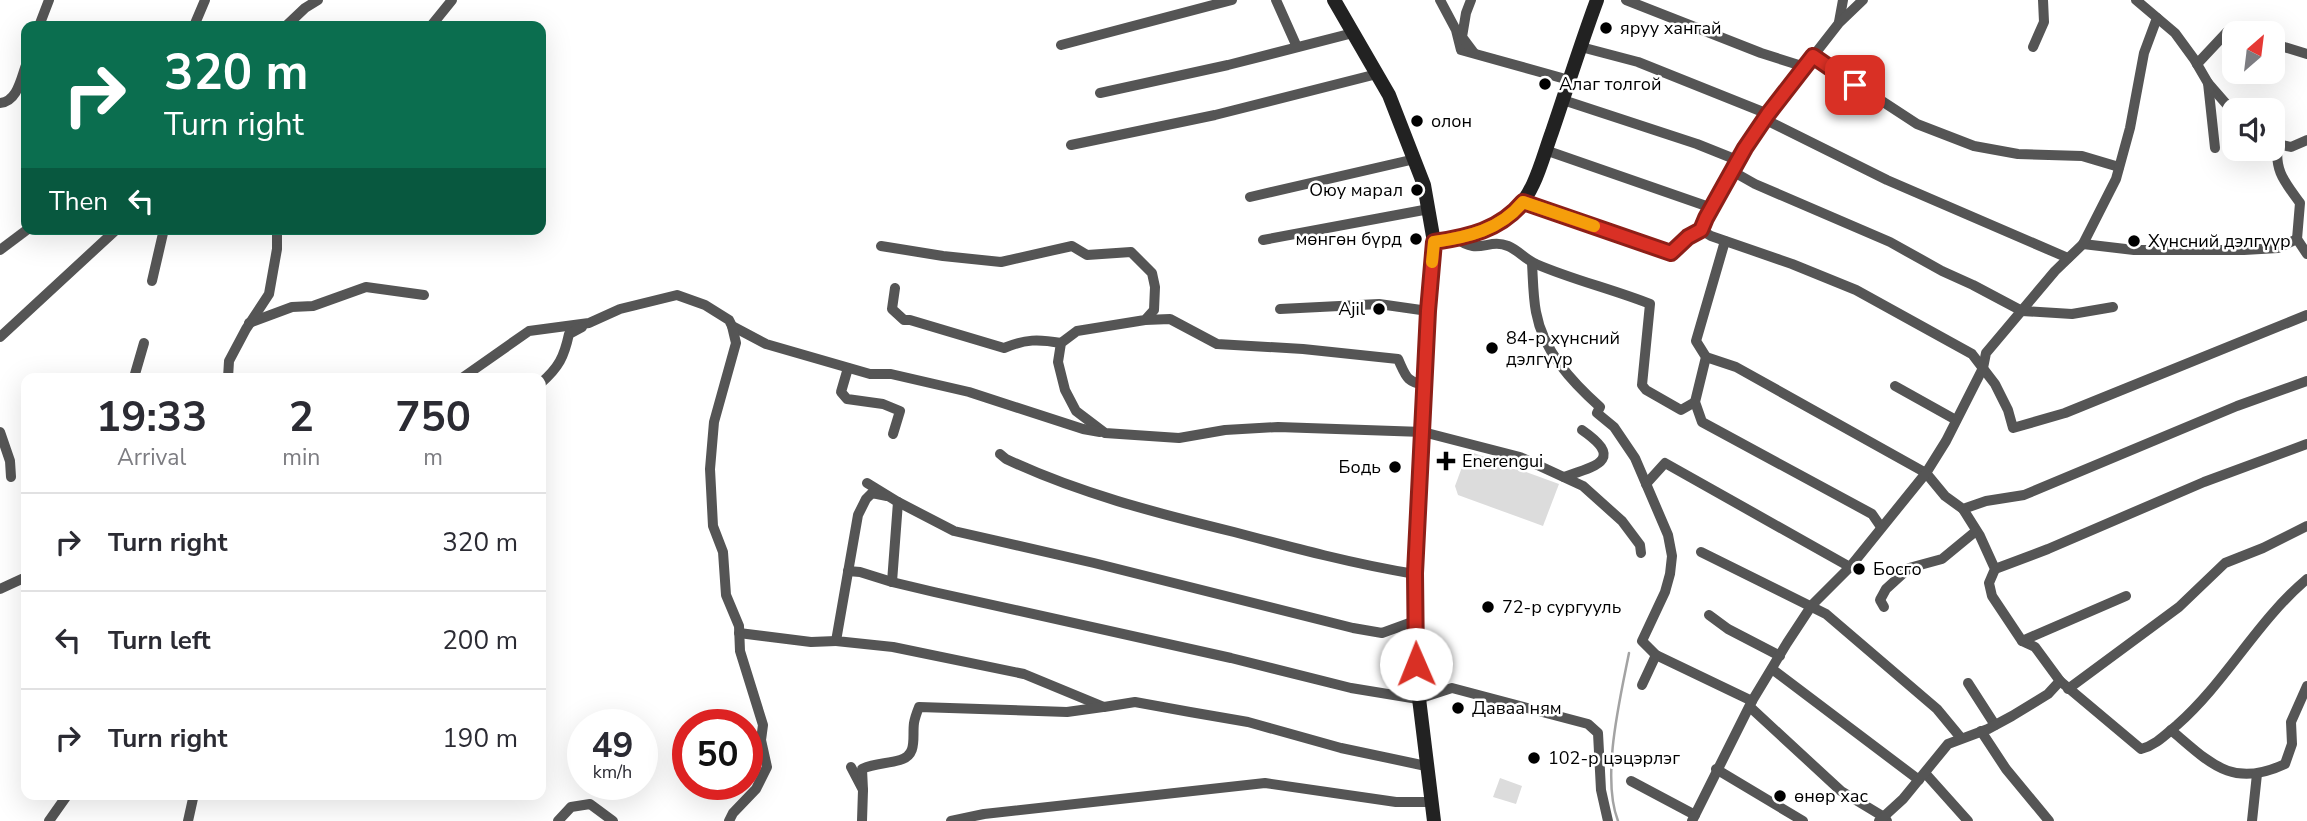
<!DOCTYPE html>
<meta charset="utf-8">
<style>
:root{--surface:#fff;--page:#f2f2f3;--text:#2b2b33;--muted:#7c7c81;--line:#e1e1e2}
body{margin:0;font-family:"Nunito Sans",sans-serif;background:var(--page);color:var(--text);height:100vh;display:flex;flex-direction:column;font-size:26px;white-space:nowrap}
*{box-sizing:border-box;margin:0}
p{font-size:23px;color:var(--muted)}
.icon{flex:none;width:38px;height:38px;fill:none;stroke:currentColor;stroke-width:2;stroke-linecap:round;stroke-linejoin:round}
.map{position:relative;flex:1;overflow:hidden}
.panel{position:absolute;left:21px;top:373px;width:525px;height:427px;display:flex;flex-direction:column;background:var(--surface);border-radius:14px;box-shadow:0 7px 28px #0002}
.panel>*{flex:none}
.banner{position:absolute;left:21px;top:21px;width:525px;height:214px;border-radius:14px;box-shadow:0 7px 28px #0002;background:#0b6e4f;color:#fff;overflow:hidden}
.needle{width:46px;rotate:28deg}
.controls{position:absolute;left:2222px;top:21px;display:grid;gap:14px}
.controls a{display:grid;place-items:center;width:63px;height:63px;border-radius:14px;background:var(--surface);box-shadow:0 7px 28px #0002;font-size:35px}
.speed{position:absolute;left:567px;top:709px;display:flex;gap:14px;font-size:35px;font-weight:700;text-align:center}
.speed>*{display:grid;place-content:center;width:91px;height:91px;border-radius:50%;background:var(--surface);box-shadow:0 7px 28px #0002;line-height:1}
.speed small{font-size:18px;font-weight:400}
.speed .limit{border:10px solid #d22;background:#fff;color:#111}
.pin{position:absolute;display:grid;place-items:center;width:60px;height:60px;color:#fff;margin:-30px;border-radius:14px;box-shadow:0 4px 10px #0006}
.me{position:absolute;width:77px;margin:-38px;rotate:359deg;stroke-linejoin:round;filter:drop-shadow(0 0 5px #0008)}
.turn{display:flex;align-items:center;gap:24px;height:147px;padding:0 28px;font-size:32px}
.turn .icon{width:91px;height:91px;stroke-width:2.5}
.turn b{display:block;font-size:49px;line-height:60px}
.then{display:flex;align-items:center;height:66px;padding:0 28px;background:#0003;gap:14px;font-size:26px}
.eta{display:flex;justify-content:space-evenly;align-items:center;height:119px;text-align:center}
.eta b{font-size:42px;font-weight:700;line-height:49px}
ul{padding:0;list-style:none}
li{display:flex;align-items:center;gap:21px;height:98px;padding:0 28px;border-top:2px solid var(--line)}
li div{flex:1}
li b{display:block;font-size:26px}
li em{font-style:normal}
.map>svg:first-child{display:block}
.green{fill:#dcdcdc}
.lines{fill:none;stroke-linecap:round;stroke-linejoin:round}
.stream{stroke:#a3a3a3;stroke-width:2.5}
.street{stroke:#555;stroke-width:10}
.secondary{stroke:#222;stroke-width:14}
.route-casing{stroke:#8d1f18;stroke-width:18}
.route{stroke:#d93025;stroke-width:12}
.slow{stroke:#f59e0b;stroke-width:12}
.poi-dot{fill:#000;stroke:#fff;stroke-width:2.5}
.labels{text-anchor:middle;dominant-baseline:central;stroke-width:5;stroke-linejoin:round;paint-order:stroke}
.poi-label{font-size:18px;fill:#000;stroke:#fff;text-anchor:start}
</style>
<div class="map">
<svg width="2307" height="821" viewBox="0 0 2307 821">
<rect width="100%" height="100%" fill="#fff"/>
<g class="green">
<polygon points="1468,451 1559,484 1543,526 1458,495 1455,486"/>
<polygon points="1500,778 1522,786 1516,804 1493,797"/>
</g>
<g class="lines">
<path class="stream" d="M1618,821c-17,-44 2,-122 11,-168"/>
<g class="street">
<polyline points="1276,0 1297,47"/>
<polyline points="1440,0 1456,30 1461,50 1569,80"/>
<polyline points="1471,0 1466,13 1462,37 1474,53"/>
<polyline points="1626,0 1761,53 1805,67"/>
<polyline points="2136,0 2175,33 2194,59 2208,83 2235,114"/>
<polyline points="1839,22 1843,0"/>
<polyline points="39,26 49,0"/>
<polyline points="194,26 205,0"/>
<polyline points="286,26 305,8 318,0"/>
<polyline points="431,26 452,0"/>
<polyline points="2273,42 2281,46 2307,54"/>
<polyline points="1061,45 1232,0"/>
<polyline points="1581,47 1638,62 1768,114"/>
<polyline points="2033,47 2044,22 2043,0"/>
<polyline points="1813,56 1917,124 1974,146 2018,154 2082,156 2119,167"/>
<polyline points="2197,64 2227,32 2242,26 2260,33"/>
<polyline points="2208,83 2215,148"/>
<polyline points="1100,93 1228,65 1353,33"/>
<polyline points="1563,100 1697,144 1737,160"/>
<path d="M0,103c17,-1 21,-24 26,-38"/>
<polyline points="1764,119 1887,180 2068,258"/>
<path d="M2273,141l5,3c-4,27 7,38 22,59l-3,36 10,15"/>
<polyline points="2278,144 2291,147 2307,140"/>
<polyline points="1071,145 1215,115 1377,74"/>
<polyline points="1545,150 1712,208"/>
<polyline points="1732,171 1755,184 1890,242 1942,271 1973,285 2022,311 2072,314 2113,307"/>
<polyline points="1250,197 1415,159"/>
<polyline points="1523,202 1671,253 1688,237 1701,230 1711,236 1792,264 1856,290 1972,354 1995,384 2008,410 2013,428 2065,413 2307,315"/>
<polyline points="1701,230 1737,160 1764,119 1839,23 1863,0"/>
<path d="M1456,238c22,18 32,0 52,8 10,4 18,14 28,18 37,16 76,25 114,40l-8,81 4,5 35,20 14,-8"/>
<polyline points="1263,240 1429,209"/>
<polyline points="1725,241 1696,341 1706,357 1695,402 1702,422 1872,514 1881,527"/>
<polyline points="2083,244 2134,250 2244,250 2278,248 2297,239"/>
<polyline points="881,246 943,256 1001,262 1072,246 1087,255 1131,252 1152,273 1155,287 1154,310 1145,320 1077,331 1061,343 1058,362 1065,390 1076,411 1105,433 1179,438 1225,430 1278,427 1423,432 1520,457 1583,486 1622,521 1640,545 1641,553"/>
<polyline points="0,250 28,229"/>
<path d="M1532,263c1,16 1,33 4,49 7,39 36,70 64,95l-3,6 17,14 21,31 33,77 4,21 -2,18 -5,18 -23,49 14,14 96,46"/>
<polyline points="152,281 164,229"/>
<path d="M895,288l-3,21 12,11h6l94,28c22,-9 34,-9 57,-5"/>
<polyline points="1280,309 1379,304 1428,311"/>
<path d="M1145,320l25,-1 47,25 86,5 95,10c8,17 8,23 27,26"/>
<polyline points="249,323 292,307 313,306 366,287 424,295"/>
<polyline points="0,337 117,229"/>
<polyline points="1706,357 1736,367 1926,473 1945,496 1963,509 1986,501 2024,495 2237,406 2307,381"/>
<polyline points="848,368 841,392 847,399 883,404 900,411 893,434"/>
<polyline points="137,378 135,374 144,343"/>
<polyline points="228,378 229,361 246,329 269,294 277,249 277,229"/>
<polyline points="462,378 529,331 589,323 620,309 677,295 705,305 729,320 732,326 766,344 870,374 891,374 969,392 1083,429 1100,432"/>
<path d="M541,383c18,-16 23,-26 28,-49l13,-7"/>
<polyline points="1895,386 1956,420"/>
<polyline points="0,432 10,461 11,477"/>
<path d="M1000,454l6,5c72,34 150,54 228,73 60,16 120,32 181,42"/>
<path d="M1564,477c32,-11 61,-17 18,-47"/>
<polyline points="867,483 898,502 954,531 1094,563 1353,628 1382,633 1415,621"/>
<polyline points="1646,484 1665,463 1850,567"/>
<polyline points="887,496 872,493 866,499 858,515 836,641 893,647 1024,674 1104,707 1135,702 1190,712 1248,722 1341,748 1426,766"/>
<path d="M1963,509l17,27 15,33 -6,14 3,13 30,45 13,6 25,34 81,68c15,-4 24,-14 36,-24 49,-43 80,-104 130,-146"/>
<polyline points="1701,552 1826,614 1937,709 1961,738"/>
<polyline points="1995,569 2048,549 2204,482 2307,444"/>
<polyline points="848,571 860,572 892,582 934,592 1231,658 1351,688 1418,699 1452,688 1588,724 1598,733 1601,790 1608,821"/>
<polyline points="892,582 898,502"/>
<polyline points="0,589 26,577"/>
<polyline points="1884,607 1880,600 1886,589 1909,568 1942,559 1976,531"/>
<polyline points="1709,615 1728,629 1780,656"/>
<polyline points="739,633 811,642 836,641"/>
<polyline points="2022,641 2126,596"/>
<polyline points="1772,669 1919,780"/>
<polyline points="1968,683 1995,725"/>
<polyline points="1642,685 1656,655"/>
<polyline points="2068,689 2179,607 2225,563 2263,548 2307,526"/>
<polyline points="1750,707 1841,791 1884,817 1887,821"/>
<path d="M2171,730c39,33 61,59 114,34l7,-20 -1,-22 16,-36"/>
<polyline points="1981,731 2006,769 2049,821"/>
<polyline points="851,767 863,790 862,821"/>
<polyline points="1716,769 1803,821"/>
<polyline points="1925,773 1968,821"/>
<polyline points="1631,781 1695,815"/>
<path d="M863,790l-1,-21c12,-6 25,-5 38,-9 18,-5 12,-23 14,-37 1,-6 3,-11 5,-16l148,5 36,-5"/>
<polyline points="49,821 68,794"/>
<polyline points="188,821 194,794"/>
<polyline points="558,821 571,807 590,804 613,821"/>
<polyline points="729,821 733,813 756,789 767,767 761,740 763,725 740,651 739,626 726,595 723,552 713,526 710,469 714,422 736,343 732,326"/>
<polyline points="951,821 984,814 1265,783 1396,802 1431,802"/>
<polyline points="1692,821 1752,701 1787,643 1812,605 1850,567 1926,473 1946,441 1983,368 1986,353 2055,271 2083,244 2116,179 2130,128 2144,53 2157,18"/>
<polyline points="1879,821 1903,799 1948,744 1988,729 2012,716 2048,694 2060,681"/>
<polyline points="2252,821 2257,774"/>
</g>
<g class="secondary">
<polyline points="1334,0 1389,95 1424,185 1434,242 1428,311 1415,591 1417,682 1434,821"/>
<path d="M1434,242c28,-4 57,-9 79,-29 22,-20 29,-54 39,-81 15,-44 29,-89 45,-132"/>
</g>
</g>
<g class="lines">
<g class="route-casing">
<path id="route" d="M1416,664l-1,-91 13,-262 6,-69c34,-5 66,-12 89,-40l148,51 17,-16 13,-7 5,-12 39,-70 23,-34 45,-58 42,29"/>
</g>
<use href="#route" class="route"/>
<path class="slow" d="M1432,262l2,-20c34,-5 66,-12 89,-40l71,24"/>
</g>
<g class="poi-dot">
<circle cx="1606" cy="28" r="7"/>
<circle cx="1545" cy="84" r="7"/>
<circle cx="1417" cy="121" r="7"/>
<circle cx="1417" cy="190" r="7"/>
<circle cx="1416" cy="239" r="7"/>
<circle cx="2134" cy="241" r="7"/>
<circle cx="1379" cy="309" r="7"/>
<circle cx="1492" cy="348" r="7"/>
<path d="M1442.5 450.5h7v7h7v7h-7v7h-7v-7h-7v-7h7z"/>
<circle cx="1395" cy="467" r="7"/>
<circle cx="1859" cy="569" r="7"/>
<circle cx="1488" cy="607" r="7"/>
<circle cx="1458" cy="708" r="7"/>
<circle cx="1534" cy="758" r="7"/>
<circle cx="1780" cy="796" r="7"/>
</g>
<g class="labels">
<g class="poi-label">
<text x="1620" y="28">яруу хангай</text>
<text x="1559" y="84">Алаг толгой</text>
<text x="1431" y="121">олон</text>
<text x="1403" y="190" text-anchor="end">Оюу марал</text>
<text x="1402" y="239" text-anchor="end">мөнгөн бүрд</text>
<text x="2148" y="241">Хүнсний дэлгүүр</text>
<text x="1365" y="309" text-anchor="end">Ajil</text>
<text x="1506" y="338">84-р хүнсний<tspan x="1506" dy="21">дэлгүүр</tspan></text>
<text x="1462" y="461">Enerengui</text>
<text x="1381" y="467" text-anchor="end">Бодь</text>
<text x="1873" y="569">Босго</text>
<text x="1502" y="607">72-р сургууль</text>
<text x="1472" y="708">Даваа ням</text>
<text x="1548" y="758">102-р цэцэрлэг</text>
<text x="1794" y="796">өнөр хас</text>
</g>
</g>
</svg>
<div class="controls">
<a><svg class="needle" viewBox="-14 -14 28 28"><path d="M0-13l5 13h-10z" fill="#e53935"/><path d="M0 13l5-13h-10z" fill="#7c7c81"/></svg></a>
<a><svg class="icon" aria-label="sound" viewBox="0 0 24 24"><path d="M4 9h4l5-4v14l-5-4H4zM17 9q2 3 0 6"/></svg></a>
</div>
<div class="speed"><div>49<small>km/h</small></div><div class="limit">50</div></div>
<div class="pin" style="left:1855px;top:85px;background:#d93025"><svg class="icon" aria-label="arrive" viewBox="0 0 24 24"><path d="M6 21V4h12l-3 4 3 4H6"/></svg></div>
<svg class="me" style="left:1416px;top:664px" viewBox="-20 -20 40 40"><circle r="19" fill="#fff"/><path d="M0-13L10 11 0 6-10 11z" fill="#d93025"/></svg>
<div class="banner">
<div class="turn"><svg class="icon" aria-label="right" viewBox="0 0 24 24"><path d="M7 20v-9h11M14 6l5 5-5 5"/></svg><div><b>320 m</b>Turn right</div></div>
<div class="then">Then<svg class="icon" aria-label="left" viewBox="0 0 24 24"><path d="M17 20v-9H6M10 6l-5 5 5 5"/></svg></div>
</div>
<section class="panel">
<div class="eta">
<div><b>19:33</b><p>Arrival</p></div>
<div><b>2</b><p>min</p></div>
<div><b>750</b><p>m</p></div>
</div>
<ul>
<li><svg class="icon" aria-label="right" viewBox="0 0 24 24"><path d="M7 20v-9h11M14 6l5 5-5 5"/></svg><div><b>Turn right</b></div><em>320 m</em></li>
<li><svg class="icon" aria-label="left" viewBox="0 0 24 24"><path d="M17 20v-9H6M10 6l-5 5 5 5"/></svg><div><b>Turn left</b></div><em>200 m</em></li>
<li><svg class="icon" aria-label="right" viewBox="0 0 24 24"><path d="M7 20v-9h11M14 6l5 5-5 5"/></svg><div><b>Turn right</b></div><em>190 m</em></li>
</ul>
</section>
</div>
